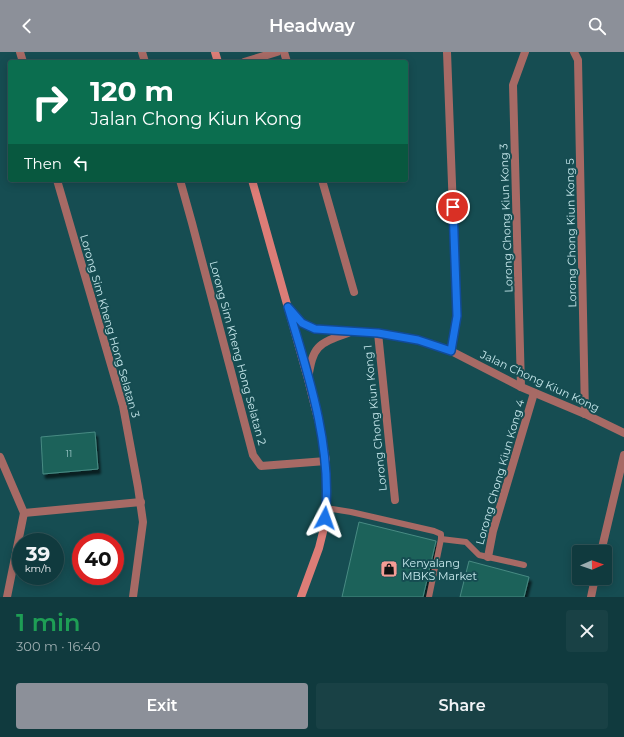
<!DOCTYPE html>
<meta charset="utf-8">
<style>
:root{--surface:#103a3e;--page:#194145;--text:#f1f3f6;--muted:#9cadb0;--line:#305458;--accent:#8c9099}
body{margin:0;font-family:Montserrat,sans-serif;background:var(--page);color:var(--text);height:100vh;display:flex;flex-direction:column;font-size:15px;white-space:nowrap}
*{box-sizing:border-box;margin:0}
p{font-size:13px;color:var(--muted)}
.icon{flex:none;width:22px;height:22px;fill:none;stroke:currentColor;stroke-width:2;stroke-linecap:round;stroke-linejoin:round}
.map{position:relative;height:545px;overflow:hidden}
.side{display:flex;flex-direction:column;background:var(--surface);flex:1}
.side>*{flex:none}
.guide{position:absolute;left:8px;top:8px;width:400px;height:122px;border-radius:4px;box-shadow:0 2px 10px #0003,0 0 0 1px var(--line);background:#0b6e4f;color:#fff;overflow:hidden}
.needle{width:26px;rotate:88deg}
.buttons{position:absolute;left:572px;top:493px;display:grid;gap:8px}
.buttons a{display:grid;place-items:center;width:40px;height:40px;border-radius:4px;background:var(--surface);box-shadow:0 2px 10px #0003,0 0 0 1px var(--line);font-size:20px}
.speed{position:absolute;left:12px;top:481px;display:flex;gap:8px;font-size:20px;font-weight:700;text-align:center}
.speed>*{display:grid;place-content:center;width:52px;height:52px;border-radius:50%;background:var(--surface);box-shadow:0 2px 10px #0003,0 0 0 1px var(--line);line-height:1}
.speed small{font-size:10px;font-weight:400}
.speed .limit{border:6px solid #d22;background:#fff;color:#111}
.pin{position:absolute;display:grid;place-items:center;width:34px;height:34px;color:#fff;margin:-17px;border:2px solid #fff;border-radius:50%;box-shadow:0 1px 4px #0007}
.me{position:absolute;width:44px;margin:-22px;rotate:4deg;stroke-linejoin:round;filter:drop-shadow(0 0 3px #0008)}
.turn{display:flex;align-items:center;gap:14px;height:84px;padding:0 16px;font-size:18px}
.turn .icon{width:52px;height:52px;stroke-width:2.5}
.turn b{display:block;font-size:28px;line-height:34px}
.then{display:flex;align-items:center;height:38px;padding:0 16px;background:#0003;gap:8px;font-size:15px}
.round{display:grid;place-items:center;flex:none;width:42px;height:42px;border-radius:4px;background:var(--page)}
.headline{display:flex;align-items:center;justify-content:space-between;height:68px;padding:0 16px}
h1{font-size:24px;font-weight:600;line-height:30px;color:#1e9e55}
.button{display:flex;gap:8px;margin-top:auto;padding:8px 16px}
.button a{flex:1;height:46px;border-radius:4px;background:var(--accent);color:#fff;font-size:16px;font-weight:600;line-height:46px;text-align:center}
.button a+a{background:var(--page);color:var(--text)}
header{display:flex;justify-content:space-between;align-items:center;height:52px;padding:0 16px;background:var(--accent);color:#fff;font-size:18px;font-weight:600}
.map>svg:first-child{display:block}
.building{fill:#1c625a;stroke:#488b83;filter:url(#shadow)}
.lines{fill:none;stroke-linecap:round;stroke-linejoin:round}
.lane{stroke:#a76a65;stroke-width:6}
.street{stroke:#a76a65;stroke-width:8}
.secondary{stroke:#dd7d77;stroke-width:8}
.route-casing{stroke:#114b97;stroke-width:10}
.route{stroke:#1a73e8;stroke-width:7}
.labels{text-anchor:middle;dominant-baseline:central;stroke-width:4;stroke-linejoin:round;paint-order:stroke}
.number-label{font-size:9px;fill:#9dc7c8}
.street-label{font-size:11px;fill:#c8e9ed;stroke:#164d52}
.poi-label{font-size:11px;fill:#c8e9ed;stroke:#164d52;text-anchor:start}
</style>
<header><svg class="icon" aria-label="back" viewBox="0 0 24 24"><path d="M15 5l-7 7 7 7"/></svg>Headway<svg class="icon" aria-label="search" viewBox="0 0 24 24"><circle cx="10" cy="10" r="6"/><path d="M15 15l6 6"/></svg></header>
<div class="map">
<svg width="624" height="545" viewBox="0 0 624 545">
<defs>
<filter id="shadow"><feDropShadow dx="2.5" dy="4.5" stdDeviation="1" flood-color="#0009"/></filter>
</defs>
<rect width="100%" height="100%" fill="#164d52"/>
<g class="building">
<polygon points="95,380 98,417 43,422 41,385"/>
<polygon points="359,470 436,489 423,545 342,545"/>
<polygon points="469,509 529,525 524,545 460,545"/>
</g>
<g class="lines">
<g class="lane">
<polyline points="326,456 351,460 434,479 441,482 441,487 429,545"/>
<polyline points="441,487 466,490 479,503 524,513"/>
</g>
<g class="street">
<polyline points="20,0 23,10"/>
<polyline points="142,0 145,10"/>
<polyline points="284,0 287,10"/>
<polyline points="447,0 457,263 451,299"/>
<polyline points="574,0 578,8 585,362"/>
<polyline points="244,10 277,0"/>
<polyline points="57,128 123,354 138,435 143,470 133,545"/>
<polyline points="180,128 192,171 253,403 261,414 326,409"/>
<polyline points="322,128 354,240"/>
<polyline points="288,255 302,271 315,277 378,281 418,288 451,299 521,335 585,362 624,381"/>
<polyline points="378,281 395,448"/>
<path d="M308,327c5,-33 9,-35 40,-46"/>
<polyline points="521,335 513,33 525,0"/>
<polyline points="0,405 24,461 141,450"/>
<polyline points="601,500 624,403"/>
<polyline points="488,505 493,479 534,341"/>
<polyline points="7,545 24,461"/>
<polyline points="591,545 595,526"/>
</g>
<g class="secondary">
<polyline points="215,0 218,10"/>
<polyline points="252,128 308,327 320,375 326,409 326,456 324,476 319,496 301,545"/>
</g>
</g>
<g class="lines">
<g class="route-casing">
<path id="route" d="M325,466c8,-69 -17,-145 -37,-211l14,16 13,6 63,4 40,7 33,11 6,-35 -4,-109"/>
</g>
<use href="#route" class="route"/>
</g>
<defs>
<g id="shop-square" transform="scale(0.9)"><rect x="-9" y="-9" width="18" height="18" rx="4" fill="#f59c95" stroke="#164d52"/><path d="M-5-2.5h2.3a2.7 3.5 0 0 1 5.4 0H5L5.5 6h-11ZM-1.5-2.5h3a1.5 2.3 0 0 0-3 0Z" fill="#111"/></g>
</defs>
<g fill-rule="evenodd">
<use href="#shop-square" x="389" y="517"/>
</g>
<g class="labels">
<g class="number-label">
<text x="69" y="401">11</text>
</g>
<g class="street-label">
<text transform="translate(506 166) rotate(-92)">Lorong Chong Kiun Kong 3</text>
<text transform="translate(571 181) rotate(-91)">Lorong Chong Kiun Kong 5</text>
<text transform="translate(110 274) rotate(74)">Lorong Sim Kheng Hong Selatan 3</text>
<text transform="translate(238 301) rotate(75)">Lorong Sim Kheng Hong Selatan 2</text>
<text transform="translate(540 329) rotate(25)">Jalan Chong Kiun Kong</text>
<text transform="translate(375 366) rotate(-96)">Lorong Chong Kiun Kong 1</text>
<text transform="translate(500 420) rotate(-74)">Lorong Chong Kiun Kong 4</text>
</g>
<g class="poi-label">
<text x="402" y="511">Kenyalang<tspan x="402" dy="13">MBKS Market</tspan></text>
</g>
</g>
</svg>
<div class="buttons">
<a><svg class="needle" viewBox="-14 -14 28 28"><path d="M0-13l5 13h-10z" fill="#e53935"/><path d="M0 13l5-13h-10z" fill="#9cadb0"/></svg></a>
</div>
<div class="speed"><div>39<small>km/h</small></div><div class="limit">40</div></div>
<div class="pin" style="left:453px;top:155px;background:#d93025"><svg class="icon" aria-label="arrive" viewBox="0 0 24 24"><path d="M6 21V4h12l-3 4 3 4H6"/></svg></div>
<svg class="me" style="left:325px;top:466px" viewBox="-20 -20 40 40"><path d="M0-17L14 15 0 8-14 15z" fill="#1a73e8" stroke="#fff" stroke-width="4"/></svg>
<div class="guide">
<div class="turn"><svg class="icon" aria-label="right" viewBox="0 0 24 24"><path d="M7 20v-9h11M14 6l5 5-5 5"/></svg><div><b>120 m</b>Jalan Chong Kiun Kong</div></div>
<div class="then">Then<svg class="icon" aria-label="left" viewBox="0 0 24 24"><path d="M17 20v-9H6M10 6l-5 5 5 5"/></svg></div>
</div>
</div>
<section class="side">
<div class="headline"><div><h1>1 min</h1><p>300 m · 16:40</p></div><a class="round"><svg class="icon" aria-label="close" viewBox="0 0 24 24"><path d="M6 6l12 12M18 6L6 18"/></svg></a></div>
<div class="button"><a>Exit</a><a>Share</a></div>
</section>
